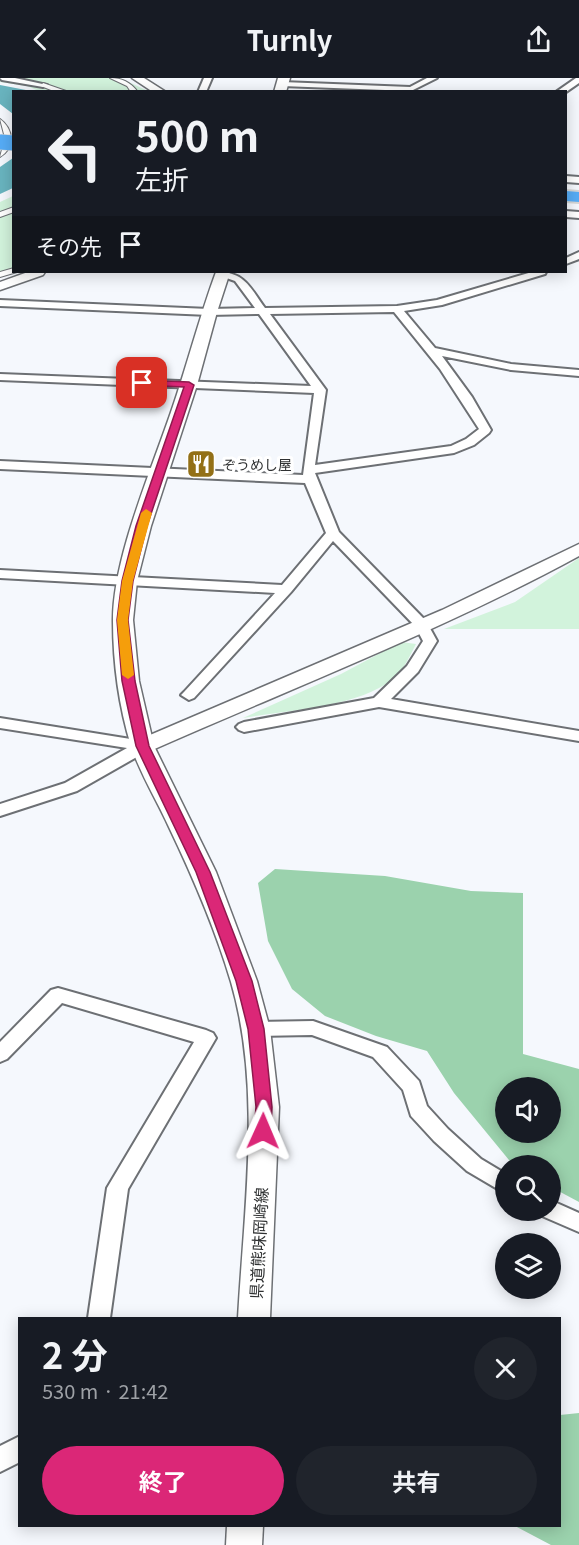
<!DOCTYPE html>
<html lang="ja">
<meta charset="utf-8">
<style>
:root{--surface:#171b24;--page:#20242c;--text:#f1f3f6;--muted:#9ea1a6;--accent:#db2777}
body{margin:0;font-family:Georgia,"Noto Sans JP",serif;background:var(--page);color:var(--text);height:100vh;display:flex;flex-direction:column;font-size:22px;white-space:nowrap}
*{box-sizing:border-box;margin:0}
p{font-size:20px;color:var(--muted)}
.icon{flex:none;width:33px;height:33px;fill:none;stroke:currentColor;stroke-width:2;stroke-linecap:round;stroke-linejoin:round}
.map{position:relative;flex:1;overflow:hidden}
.details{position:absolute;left:18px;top:1239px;width:543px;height:210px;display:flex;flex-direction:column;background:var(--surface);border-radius:0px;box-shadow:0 3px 15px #0003}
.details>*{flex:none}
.banner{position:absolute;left:12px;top:12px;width:555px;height:183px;border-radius:0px;box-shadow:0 3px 15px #0003;background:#171b24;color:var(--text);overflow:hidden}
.buttons{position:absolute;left:495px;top:999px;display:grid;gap:12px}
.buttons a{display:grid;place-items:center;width:66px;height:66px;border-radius:50%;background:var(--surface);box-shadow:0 3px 15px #0003;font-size:30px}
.pin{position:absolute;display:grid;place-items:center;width:51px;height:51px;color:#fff;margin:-26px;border-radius:12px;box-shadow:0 3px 9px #0006}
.me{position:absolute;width:66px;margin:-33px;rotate:1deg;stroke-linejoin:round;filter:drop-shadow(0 0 4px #0008)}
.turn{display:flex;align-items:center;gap:21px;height:126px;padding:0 24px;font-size:27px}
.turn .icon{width:78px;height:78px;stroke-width:2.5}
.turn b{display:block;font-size:42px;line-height:51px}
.then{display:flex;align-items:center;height:57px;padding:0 24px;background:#0003;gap:12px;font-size:22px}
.round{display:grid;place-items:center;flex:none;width:63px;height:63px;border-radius:32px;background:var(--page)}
.summary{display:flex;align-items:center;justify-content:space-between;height:102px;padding:0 24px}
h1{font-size:36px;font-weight:700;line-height:45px}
.cta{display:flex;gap:12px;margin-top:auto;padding:12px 24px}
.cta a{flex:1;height:69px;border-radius:36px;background:var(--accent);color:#fff;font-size:24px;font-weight:700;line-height:69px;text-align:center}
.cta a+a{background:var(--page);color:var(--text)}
header{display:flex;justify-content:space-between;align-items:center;height:78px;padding:0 24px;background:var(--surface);font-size:27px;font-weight:700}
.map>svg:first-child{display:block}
.green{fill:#d2f3dc}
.forest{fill:#9bd2ad;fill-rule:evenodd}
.water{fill:#69b4bf}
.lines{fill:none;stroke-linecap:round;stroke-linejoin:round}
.pedestrian-casing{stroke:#6d7074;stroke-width:2}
.minor-casing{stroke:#6d7074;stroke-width:4}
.tertiary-casing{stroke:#6d7074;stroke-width:3}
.secondary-casing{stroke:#6d7074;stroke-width:3}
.trunk-casing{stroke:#d5d6d6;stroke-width:4}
.pedestrian{fill:#fff;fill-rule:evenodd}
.minor{fill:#fff;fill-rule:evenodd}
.tertiary{fill:#fff;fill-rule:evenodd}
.secondary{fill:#fff;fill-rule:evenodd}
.trunk{fill:#56acf6;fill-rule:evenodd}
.trunk-bridge-casing{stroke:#d5d6d6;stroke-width:16;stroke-linecap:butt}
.trunk-bridge{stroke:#56acf6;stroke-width:15}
.route{fill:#db2777;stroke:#8e194d;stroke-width:1.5}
.slow{fill:#f59e0b}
.labels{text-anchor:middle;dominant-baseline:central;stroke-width:6;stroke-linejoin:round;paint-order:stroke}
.far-poi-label{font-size:14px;fill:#2f3132;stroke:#fff;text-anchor:start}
.street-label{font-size:16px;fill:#2f3132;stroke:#fff}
</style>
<header><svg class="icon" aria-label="back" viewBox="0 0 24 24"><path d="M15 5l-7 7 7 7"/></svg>Turnly<svg class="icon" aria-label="share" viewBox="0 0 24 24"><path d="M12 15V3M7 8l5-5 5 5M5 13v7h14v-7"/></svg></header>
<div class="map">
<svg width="579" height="1467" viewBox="0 0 579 1467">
<rect width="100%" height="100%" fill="#f5f8fd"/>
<g class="green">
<polygon points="0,0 120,0 148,13 39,13 27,8 0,4"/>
<polygon points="13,118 14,194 16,194 0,199 0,124"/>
<polygon points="579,480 579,551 444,551 515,524"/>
<path d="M401,564l15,2c-6,11 -13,28 -23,35 -37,29 -105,31 -150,39l98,-44z"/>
</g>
<g class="forest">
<path d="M275,791l110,7 86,15 52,2v161l56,15v133l-28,-15 -1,-21 -37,-1 -59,-72 -27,-42 -51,-15 -51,-20 -33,-27 -24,-48 -10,-58zM506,1010h44v44h-44z"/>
<polygon points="579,1335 579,1467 551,1467 515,1448 560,1448 560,1337"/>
</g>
<g class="water">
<polygon points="0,7 31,13 14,14 13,36 0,26"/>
<polygon points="13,80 13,110 0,116 0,89"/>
</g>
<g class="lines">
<g class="pedestrian-casing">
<g id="pedestrian">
<path d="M110,0c12,0 20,4 28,14h-7l-4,-6z"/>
<polygon points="43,5 66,13 67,14 56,14 41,8"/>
<path d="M0,41c14,10 15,29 0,38l5,-19z"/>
<polygon points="14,129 14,134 0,139 0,134"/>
<polygon points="14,190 14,194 17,194 0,199 0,194"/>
</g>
</g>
<g class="minor-casing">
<g id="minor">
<polygon points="0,0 15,0 47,7 43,9 2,2"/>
<polygon points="204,0 212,0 206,14 198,14"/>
<polygon points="427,0 437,0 411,13 282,8 278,6 282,4 410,9"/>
<polygon points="576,0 579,0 579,5 566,14 556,14"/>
<polygon points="566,98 579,99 579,105 566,104"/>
<polygon points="566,133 579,134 579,140 566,139"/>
<polygon points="579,174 579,181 566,186 566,180"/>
<path d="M218,194c27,0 33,17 47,36l132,-2 40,-6 95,-28h14l-1,2 -103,31 -38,6 31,37 76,16 68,6v6l-68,-6 -69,-14 30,41 19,33 -2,3 -15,12 -20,8 -139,20 24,59 87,89 11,20 -19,31 -27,27 188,32v10l-200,-34 -135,25 -5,-2 -3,-3 3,-3 5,-2 130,-24 33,-32 16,-25 -8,-15 -82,-85 -42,51 -97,106 -5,2 -8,-5 3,-3 91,-99 -275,-15v-8l282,15 44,-52 -21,-50 -305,-14v-8l303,14 11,-82 -314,-13v-6l311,12 -52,-72 -50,1 -209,-9v-6l209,9 46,-1 -20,-27 -17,-6zM394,234l46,57 39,60 -13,10 -15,7 -136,19 11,-75 -56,-76z"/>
<polygon points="0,640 143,663 151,668 149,672 77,713 0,738 0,726 65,705 127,670 0,650"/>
<polygon points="58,910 206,952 213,955 216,960 128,1111 110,1240 88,1240 107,1110 194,964 62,925 7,981 0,984 0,964 51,912"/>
<polygon points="313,943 387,969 419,1003 427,1028 448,1051 481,1081 506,1096 506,1116 467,1093 434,1063 411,1038 403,1012 373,979 312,957 256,958 249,956 246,951 249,946 256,944"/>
<polygon points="550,1122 579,1135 579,1154 542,1138 540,1132 550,1132"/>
<polygon points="20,1358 20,1384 0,1394 0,1368"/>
</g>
</g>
<g class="tertiary-casing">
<g id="tertiary">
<polygon points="132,0 144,0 166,14 153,14"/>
<polygon points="28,194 45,194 43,197 0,212 0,204"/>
<path d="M579,466v12c-136,74 -287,132 -429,195l-7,1 -7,-1 -3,-5 3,-5 306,-131z"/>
</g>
</g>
<g class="secondary-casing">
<g id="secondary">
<polygon points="278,0 290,0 286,14 274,14"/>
<path d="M216,194h14l-13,40 -20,73 -46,141 -14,55 -4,39 6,61 15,65 62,126 41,109 13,48 9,78 -9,211h-32c6,-110 24,-229 -7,-336 -16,-54 -39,-107 -63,-157 -12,-26 -28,-52 -37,-79 -12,-39 -18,-84 -18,-124 -1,-61 38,-151 58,-210 16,-46 28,-94 45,-140z"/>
<polygon points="227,1448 263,1448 262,1467 226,1467"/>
</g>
</g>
<g class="trunk-casing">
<polygon id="trunk" points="566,113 579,114 579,124 566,123"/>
</g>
<use href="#pedestrian" class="pedestrian"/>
<use href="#minor" class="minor"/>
<use href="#tertiary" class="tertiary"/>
<use href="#secondary" class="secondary"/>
<use href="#trunk" class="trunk"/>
<g class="trunk-bridge-casing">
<polyline id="trunk-bridge" points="0,64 14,65"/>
</g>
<use href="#trunk-bridge" class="trunk-bridge"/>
</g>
<polygon class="route" points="142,302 189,304 194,307 147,448 133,503 128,542 135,603 149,668 210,794 252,903 264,951 272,1029 271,1053 269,1058 263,1060 257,1058 254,1053 256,1029 248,951 236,903 196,794 136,668 122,603 117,542 122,503 136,448 184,309 139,307 139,303"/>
<polygon class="slow" points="146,431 152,435 133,503 128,542 134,597 128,601 122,597 117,542 122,503 141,435"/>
<defs>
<g id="restaurant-square" transform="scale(1.5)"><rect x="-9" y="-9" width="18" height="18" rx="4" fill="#937017" stroke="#fff"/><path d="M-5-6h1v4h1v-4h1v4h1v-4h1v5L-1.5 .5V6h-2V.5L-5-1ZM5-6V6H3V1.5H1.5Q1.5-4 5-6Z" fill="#fff"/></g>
</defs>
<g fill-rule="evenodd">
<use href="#restaurant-square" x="201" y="386"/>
</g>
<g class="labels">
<g class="far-poi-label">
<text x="222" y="386">ぞうめし屋</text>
</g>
<g class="street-label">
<text transform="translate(258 1165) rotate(-87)">県道熊味岡崎線</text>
</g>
</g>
</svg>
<div class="buttons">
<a><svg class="icon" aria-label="sound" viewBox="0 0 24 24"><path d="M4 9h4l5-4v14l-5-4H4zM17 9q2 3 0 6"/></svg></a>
<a><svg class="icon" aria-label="search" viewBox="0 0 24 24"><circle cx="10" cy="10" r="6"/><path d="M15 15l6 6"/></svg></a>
<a><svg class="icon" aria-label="layers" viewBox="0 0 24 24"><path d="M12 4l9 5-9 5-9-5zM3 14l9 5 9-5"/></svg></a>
</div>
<div class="pin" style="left:142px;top:305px;background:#d93025"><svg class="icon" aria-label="arrive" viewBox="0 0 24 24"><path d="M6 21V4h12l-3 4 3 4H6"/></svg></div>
<svg class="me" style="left:263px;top:1053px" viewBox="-20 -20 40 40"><path d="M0-17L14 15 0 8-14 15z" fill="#db2777" stroke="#fff" stroke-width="4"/></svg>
<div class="banner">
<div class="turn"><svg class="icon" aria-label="left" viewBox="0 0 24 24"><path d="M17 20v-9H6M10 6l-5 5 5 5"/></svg><div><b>500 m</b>左折</div></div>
<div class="then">その先<svg class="icon" aria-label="arrive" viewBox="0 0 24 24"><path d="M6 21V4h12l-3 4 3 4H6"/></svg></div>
</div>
<section class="details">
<div class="summary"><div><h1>2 分</h1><p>530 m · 21:42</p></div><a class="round"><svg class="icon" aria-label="close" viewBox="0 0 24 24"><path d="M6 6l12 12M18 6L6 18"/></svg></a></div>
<div class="cta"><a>終了</a><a>共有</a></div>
</section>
</div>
